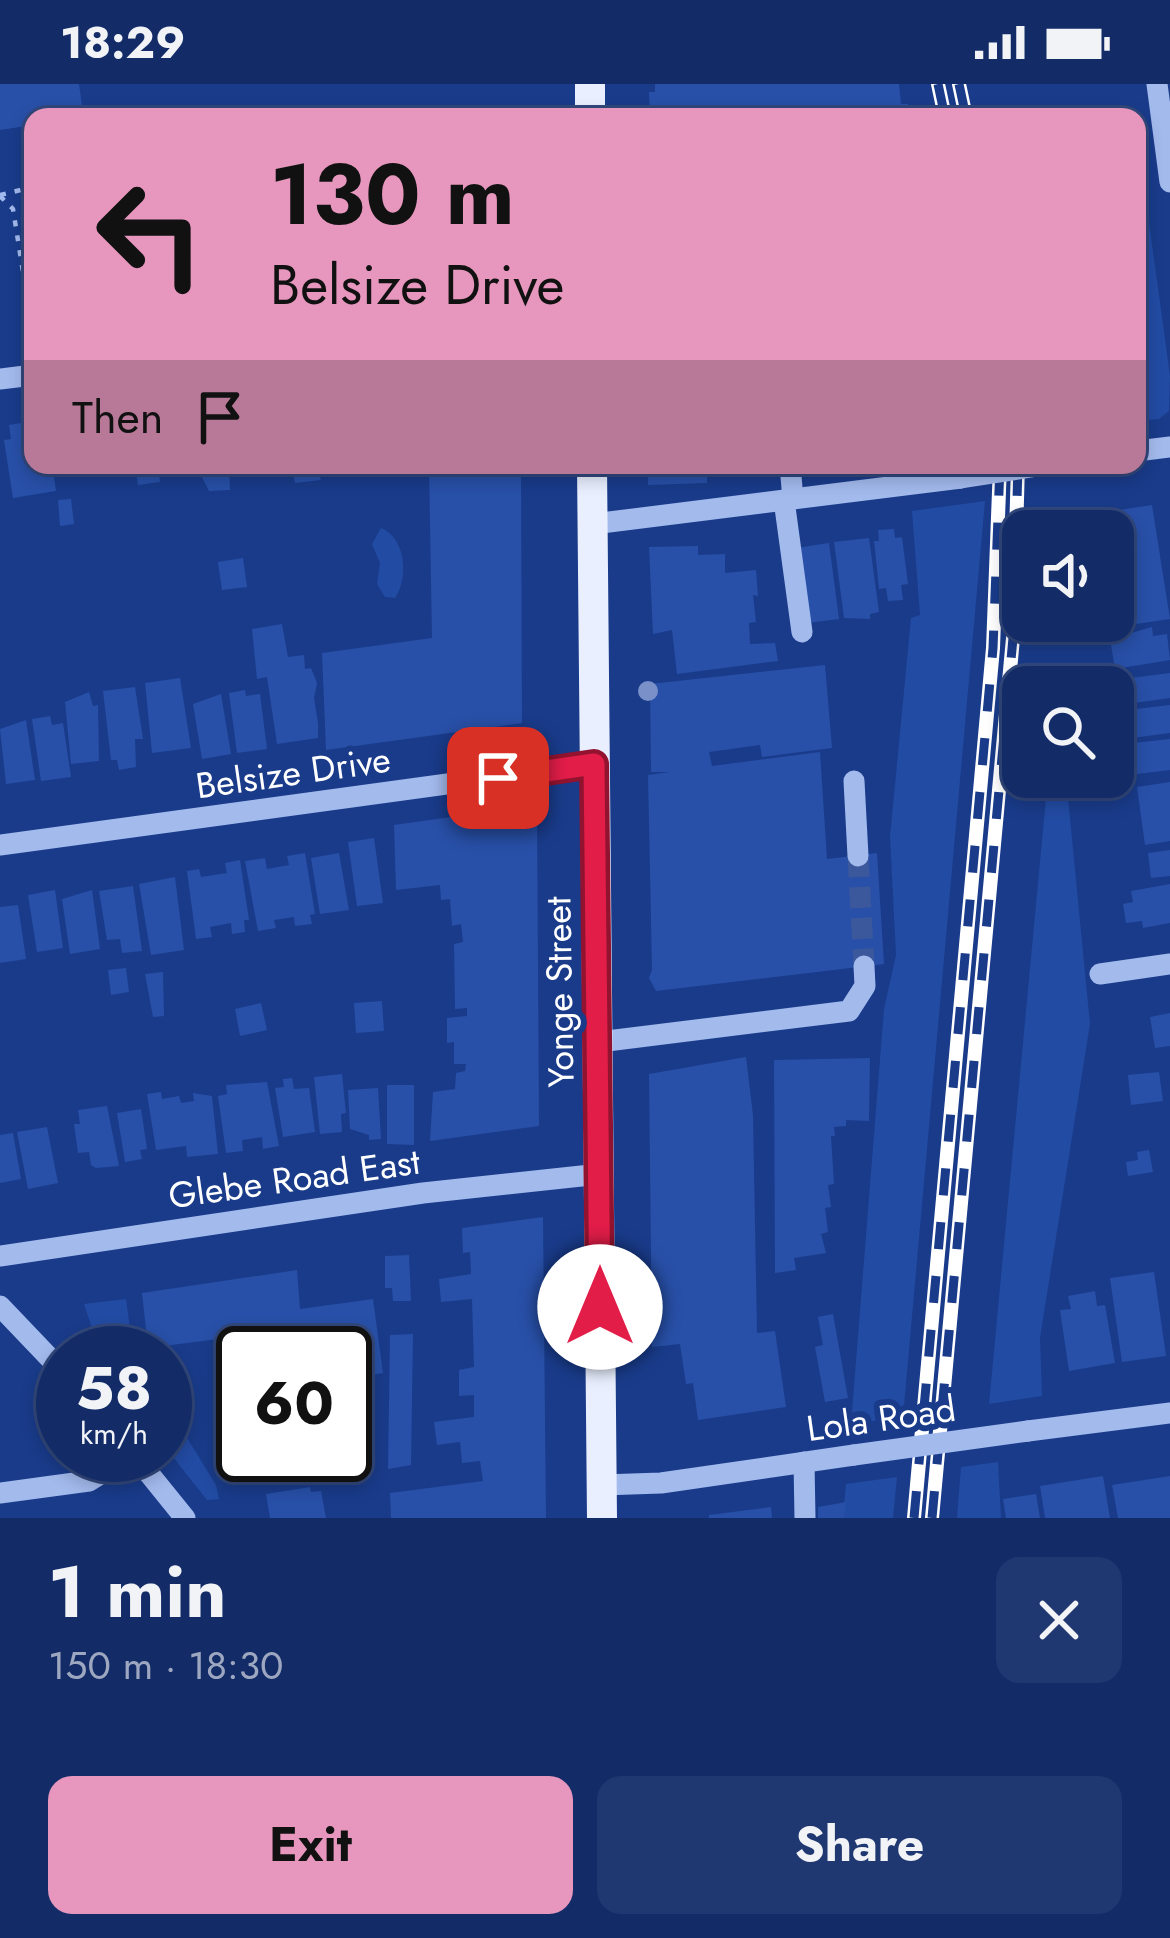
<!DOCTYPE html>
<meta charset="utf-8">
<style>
:root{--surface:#132c68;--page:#203871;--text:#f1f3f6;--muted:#9da7c0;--line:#32487c;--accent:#e797bd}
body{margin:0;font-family:Jost,sans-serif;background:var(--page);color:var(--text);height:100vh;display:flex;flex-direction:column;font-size:45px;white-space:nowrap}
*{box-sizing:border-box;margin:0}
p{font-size:39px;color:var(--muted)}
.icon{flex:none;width:66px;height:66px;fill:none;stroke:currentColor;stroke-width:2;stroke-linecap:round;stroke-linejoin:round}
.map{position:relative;height:1434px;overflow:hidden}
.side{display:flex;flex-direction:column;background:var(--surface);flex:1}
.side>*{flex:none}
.top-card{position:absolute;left:24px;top:24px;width:1122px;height:366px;border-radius:24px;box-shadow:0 6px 18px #0003,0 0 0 3px var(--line);background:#e797bd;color:#111;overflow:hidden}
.buttons{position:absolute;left:1002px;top:426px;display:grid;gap:24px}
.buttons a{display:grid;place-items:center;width:132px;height:132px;border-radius:24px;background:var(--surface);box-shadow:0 6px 18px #0003,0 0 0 3px var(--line);font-size:60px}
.speed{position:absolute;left:36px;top:1242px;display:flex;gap:24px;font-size:60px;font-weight:700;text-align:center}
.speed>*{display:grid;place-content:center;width:156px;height:156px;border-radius:50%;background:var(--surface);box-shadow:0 6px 18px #0003,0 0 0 3px var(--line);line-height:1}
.speed small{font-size:30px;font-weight:400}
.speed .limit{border:6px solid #111;border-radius:18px;background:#fff;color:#111}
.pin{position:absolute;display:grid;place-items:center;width:102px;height:102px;color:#fff;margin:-51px;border-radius:24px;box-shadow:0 6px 18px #0006}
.me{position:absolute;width:132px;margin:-66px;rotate:0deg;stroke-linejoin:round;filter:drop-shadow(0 0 9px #0008)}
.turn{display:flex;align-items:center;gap:42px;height:252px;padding:0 48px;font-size:54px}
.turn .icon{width:156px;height:156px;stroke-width:2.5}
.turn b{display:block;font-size:84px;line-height:102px}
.then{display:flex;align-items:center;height:114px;padding:0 48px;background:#0003;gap:24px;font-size:45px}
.round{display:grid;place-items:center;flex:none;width:126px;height:126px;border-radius:24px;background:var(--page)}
.headline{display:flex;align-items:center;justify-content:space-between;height:204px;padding:0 48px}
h1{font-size:72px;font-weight:700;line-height:90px}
.action{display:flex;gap:24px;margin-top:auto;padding:24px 48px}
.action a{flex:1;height:138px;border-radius:24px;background:var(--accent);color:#111;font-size:48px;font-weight:700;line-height:138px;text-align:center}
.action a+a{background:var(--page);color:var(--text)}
.status{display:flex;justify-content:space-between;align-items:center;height:84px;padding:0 60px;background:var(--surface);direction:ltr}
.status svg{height:33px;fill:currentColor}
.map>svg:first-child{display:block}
.green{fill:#224ba3}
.building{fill:#2850a8}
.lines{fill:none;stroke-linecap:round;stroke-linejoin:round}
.minor-tunnel{stroke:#3c589c;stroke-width:21;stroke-dasharray:21 10;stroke-linecap:butt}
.path{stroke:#a3baed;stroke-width:4.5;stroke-dasharray:6 9;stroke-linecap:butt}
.minor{stroke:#a3baed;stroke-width:21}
.major{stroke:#e9efff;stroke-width:30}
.rail-casing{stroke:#fff;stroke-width:14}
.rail{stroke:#193b8a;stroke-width:9;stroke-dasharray:27;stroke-linecap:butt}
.minor-bridge{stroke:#a3baed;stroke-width:21}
.tree{fill:#7991c8}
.route-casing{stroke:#92132f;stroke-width:30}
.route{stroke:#e11d48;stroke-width:21}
.labels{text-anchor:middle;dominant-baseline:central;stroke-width:12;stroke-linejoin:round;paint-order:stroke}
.street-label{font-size:36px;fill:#fff;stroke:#193b8a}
</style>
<div class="status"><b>18:29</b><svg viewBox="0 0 49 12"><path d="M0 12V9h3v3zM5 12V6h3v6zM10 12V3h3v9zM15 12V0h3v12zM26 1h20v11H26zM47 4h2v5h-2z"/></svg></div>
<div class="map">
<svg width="1170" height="1434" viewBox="0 0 1170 1434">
<rect width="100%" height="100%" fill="#193b8a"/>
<g class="green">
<polygon points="1137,50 1170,292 1169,327 1159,335 1137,337"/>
<polygon points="985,417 903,1333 851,1340 884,925 896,871 890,753 911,534 920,531 912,427"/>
<path d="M381,444c25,10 28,50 14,70l-10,-1 -8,-13 3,-21 -8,-19z"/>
<polygon points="1048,693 1066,693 1090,940 1040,1254 1042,1312 989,1320"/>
<polygon points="126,1215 132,1259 98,1262 84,1220"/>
<polygon points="165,1318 216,1401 219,1415 207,1416 165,1363"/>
<polygon points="998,1378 1001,1434 957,1434 961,1383"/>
<polygon points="897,1393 893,1434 843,1434 846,1400"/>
</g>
<g class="building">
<polygon points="0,0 79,0 82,21 67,23 68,33 33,33 33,41 0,46"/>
<polygon points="655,0 899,0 901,20 908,20 909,33 650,33 649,8 655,8"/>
<polygon points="27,338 33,343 33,381 62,383 53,385 56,407 13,414 4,356 11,355 9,341"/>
<polygon points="73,381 120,381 121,391 108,393 106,385 75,390"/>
<polygon points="135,381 158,381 160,398 138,401"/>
<polygon points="179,381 229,381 230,406 209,407 201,391 181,393"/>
<polygon points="316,381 321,396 295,399 292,384"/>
<polygon points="429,381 521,381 522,639 326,666 322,569 432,554"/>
<polygon points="648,381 707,381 707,399 648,401"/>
<polygon points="71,415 74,440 60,442 58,416"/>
<polygon points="1152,421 1170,535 1136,540 1119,426"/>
<polygon points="894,445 895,454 902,453 908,500 901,501 903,516 888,517 886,504 879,505 874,457 879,457 878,446"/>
<polygon points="869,454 879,528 870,530 870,535 844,534 834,458"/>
<polygon points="829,459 839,535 807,539 796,464"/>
<polygon points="698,462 698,471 725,470 725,489 756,486 758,512 753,511 756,538 749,539 750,560 775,559 778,577 677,590 672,546 653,550 649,463"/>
<polygon points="243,474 247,503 222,506 218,478"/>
<polygon points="282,540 288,573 304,571 305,585 311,584 317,599 314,614 318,639 318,654 277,660 267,593 257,595 252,545"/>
<polygon points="1152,543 1153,552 1167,550 1170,576 1115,585 1110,555"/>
<polygon points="825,581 832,664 762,673 760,661 709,668 712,682 820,668 827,775 877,769 884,880 656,907 649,894 652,886 648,691 670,688 651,688 650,600"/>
<polygon points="1170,589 1170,614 1127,620 1123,595"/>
<polygon points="180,594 191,664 152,669 145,599"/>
<polygon points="135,603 143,655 135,655 136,683 119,686 117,676 111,676 103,607"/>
<polygon points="245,606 246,612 260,610 267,665 237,669 229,609"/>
<polygon points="89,608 93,622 98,621 99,677 71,680 65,618"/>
<polygon points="221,610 231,670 202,675 193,620"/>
<polygon points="1170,621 1170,649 1132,654 1128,626"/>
<polygon points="50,632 52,641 63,639 71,693 41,697 32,635"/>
<polygon points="26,636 35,696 6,700 0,645"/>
<polygon points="1170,655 1170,686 1137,690 1133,659"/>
<polygon points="1170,698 1170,757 1145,761 1137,703"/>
<polygon points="537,721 539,1042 430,1057 433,1008 455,1005 456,989 465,987 466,980 454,980 454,958 447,959 447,934 467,932 467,924 455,925 454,860 463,858 461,840 452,842 450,815 441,816 440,801 396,806 394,741"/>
<polygon points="374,754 383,819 357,822 348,758"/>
<polygon points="1170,766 1170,792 1151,794 1148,769"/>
<polygon points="305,769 315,830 310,831 312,840 295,842 294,833 274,836 276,844 258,847 245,777 265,774 267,785 289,781 287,772"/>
<polygon points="339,769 349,826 320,830 311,774"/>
<polygon points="240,776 249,836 244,836 245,848 232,850 231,839 210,843 212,853 196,855 187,787 199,785 201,793 227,789 225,779"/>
<polygon points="175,793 184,866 151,871 139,800"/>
<polygon points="1170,800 1170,839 1143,844 1142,837 1126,839 1123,820 1133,818 1131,807"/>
<polygon points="133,802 142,867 122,869 120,855 107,856 99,807"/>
<polygon points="55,806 63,864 37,868 28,811"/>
<polygon points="92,806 100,865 70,870 62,815"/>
<polygon points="18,821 26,875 0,879 0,823"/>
<polygon points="126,884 129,908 111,911 108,886"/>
<polygon points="163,888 164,932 153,933 145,890"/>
<polygon points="382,917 384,947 356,949 354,919"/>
<polygon points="261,919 267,946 240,952 235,925"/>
<polygon points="1170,929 1170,962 1155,964 1150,933"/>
<polygon points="746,973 753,1031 757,1249 775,1247 786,1323 698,1336 693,1299 686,1300 680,1260 652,1263 649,990"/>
<polygon points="870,974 869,1037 846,1036 846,1042 834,1043 835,1052 831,1052 834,1100 828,1101 831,1123 825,1124 828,1148 821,1150 826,1169 794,1174 796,1186 775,1189 774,976"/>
<polygon points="1159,988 1163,1017 1131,1021 1128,991"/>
<polygon points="342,990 346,1029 341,1030 342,1048 320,1050 314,993"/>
<polygon points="292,994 294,1005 309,1004 315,1048 283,1053 275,1004 284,1003 283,995"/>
<polygon points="267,998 279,1062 263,1065 262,1053 242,1056 243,1067 226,1069 218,1012 227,1010 226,1001"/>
<polygon points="387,1001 414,1001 414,1061 387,1060"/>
<polygon points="378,1004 381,1055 369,1056 369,1051 350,1045 348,1006"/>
<polygon points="161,1008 162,1015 179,1012 181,1019 194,1017 193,1009 212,1012 218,1070 187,1073 186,1062 156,1066 147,1010"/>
<polygon points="107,1022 119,1082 96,1084 91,1081 89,1068 78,1069 74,1040 80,1040 78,1026"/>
<polygon points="141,1025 147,1065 140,1066 142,1075 125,1078 117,1029"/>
<polygon points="47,1043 58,1099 28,1105 17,1048"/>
<polygon points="13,1049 21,1095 0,1099 0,1051"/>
<polygon points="1149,1066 1153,1088 1128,1092 1126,1078 1138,1076 1137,1068"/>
<polygon points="543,1133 546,1434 391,1434 390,1409 483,1397 480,1377 462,1379 460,1358 437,1361 434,1338 474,1333 474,1311 459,1312 459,1286 474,1283 472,1215 441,1218 439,1195 471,1190 470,1168 463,1169 462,1144"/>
<polygon points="409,1171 411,1217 393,1217 392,1204 385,1204 385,1172"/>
<polygon points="297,1186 300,1225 373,1215 383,1289 345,1295 345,1269 245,1269 242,1252 148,1264 142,1209"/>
<polygon points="1154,1188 1166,1272 1122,1278 1110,1194"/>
<polygon points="1095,1207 1097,1222 1105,1221 1115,1279 1069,1287 1060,1226 1071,1225 1068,1212"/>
<polygon points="833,1230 848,1314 825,1318 815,1263 823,1261 818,1233"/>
<polygon points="413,1250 411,1381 388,1385 390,1251"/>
<polygon points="1103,1392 1110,1434 1045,1434 1040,1402"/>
<polygon points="1170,1392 1170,1434 1118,1434 1112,1401"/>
<polygon points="310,1403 311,1408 321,1407 326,1434 270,1434 266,1410"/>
<polygon points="1036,1410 1040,1434 1006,1434 1003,1415"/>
<polygon points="846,1418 844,1434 818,1434 818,1423"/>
<polygon points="771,1423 772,1434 709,1434 709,1431"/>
</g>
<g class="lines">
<polyline class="minor-tunnel" points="858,772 864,882"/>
<g class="path">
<polyline points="0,111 33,103"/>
<polyline points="0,112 13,125 33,251"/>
</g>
<g class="minor">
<polyline points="1157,0 1170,98"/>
<polyline points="0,295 33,291"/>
<polyline points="1137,367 1170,363"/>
<polyline points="790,381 793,415"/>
<polyline points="784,416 802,548"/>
<polyline points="593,440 961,394"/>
<polyline points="854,697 858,772"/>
<polyline points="0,761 594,680"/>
<polyline points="1100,890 1170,880"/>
<polyline points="599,958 849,927 865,902 864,882"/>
<polyline points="0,1172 423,1109 600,1090"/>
<polyline points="0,1222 63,1288"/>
<polyline points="1028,1347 1170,1329"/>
<polyline points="134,1371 185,1434"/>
<polyline points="804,1378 805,1434"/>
<polyline points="602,1401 661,1399 854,1371"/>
<polyline points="0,1409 89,1397 131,1371"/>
</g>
<g class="major">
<polyline points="590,0 590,33"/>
<polyline points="592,381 602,1434"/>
</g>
<g class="rail-casing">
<g id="rail">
<polyline points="938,0 945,33"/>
<polyline points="959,0 966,33"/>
<polyline points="914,1434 993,564 1000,381"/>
<polyline points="932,1434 1013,554 1018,381"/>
</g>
</g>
<use href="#rail" class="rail"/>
<g class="minor-bridge">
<polyline points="961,394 1044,381"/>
<polyline points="854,1371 1028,1347"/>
</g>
</g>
<circle class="tree" cx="648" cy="607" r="10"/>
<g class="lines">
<g class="route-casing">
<polyline id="route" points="498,694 594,680 600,1223"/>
</g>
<use href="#route" class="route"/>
</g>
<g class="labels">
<g class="street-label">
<text transform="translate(293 688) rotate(-8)">Belsize Drive</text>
<text transform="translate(559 908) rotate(-91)">Yonge Street</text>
<text transform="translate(294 1094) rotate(-8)">Glebe Road East</text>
<text transform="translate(881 1334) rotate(-8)">Lola Road</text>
</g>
</g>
</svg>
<div class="buttons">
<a><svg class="icon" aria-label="sound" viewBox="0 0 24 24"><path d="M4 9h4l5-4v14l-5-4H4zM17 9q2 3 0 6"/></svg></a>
<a><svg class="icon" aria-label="search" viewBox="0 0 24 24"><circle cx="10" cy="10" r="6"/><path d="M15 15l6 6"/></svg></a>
</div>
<div class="speed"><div>58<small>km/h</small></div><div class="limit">60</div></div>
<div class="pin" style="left:498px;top:694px;background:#d93025"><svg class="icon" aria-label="arrive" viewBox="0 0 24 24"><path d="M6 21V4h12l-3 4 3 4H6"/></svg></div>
<svg class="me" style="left:600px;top:1223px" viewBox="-20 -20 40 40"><circle r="19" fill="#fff"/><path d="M0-13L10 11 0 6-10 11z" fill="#e11d48"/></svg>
<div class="top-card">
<div class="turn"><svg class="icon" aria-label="left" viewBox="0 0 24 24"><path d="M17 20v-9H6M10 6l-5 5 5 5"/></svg><div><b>130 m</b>Belsize Drive</div></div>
<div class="then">Then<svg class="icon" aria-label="arrive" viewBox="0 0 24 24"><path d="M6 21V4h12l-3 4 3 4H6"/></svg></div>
</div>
</div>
<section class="side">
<div class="headline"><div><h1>1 min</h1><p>150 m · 18:30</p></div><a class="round"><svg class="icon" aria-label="close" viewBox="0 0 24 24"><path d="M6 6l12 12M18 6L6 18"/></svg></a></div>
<div class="action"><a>Exit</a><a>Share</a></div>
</section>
